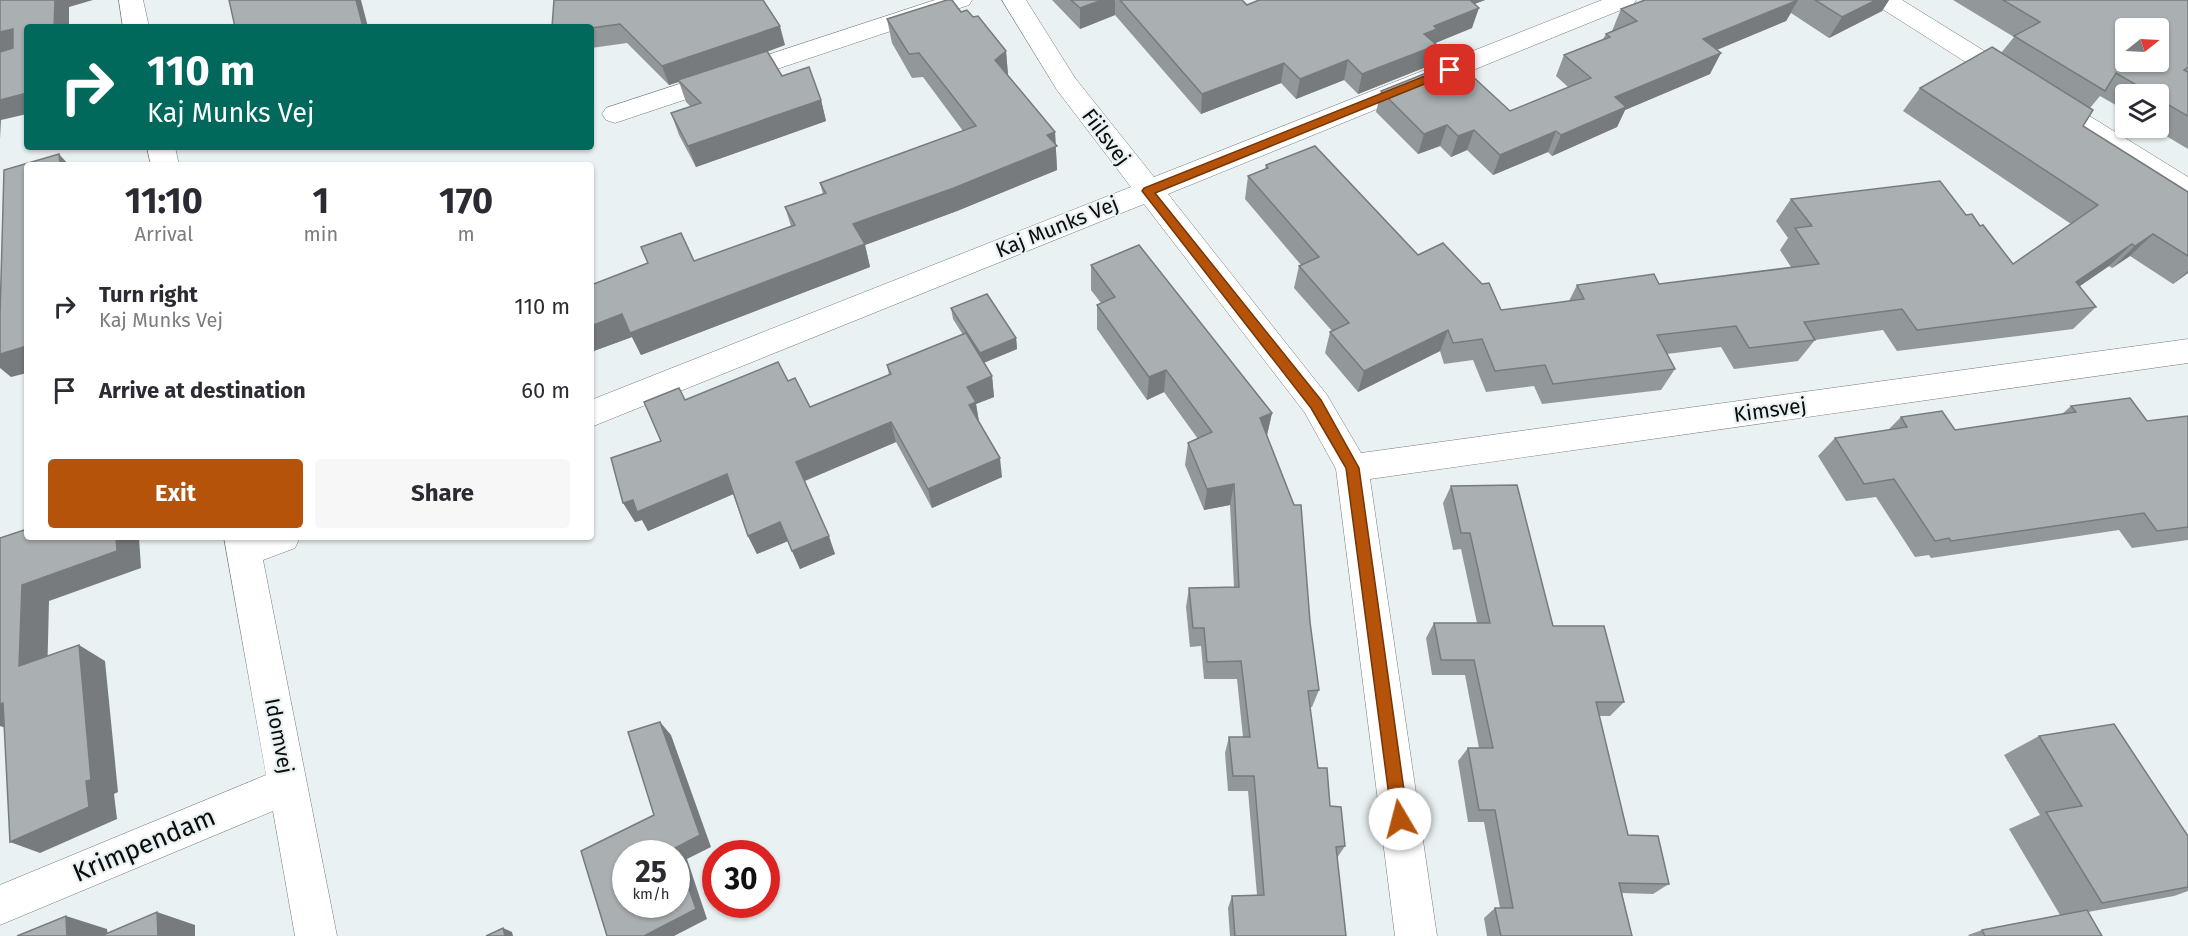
<!DOCTYPE html>
<style>
:root{--surface:#fff;--page:#f7f7f7;--text:#2b2b33;--muted:#7c7c81;--accent:#b45309}
body{margin:0;font-family:"Fira Sans",sans-serif;background:var(--page);color:var(--text);height:100vh;display:flex;flex-direction:column;font-size:22px;white-space:nowrap}
*{box-sizing:border-box;margin:0}
p{font-size:20px;color:var(--muted)}
.icon{flex:none;width:33px;height:33px;fill:none;stroke:currentColor;stroke-width:2;stroke-linecap:round;stroke-linejoin:round}
.map{position:relative;flex:1;overflow:hidden}
.details{position:absolute;left:24px;top:162px;width:570px;height:378px;display:flex;flex-direction:column;background:var(--surface);border-radius:6px;box-shadow:0 2px 4px #0004}
.details>*{flex:none}
.hud{position:absolute;left:24px;top:24px;width:570px;height:126px;border-radius:6px;box-shadow:0 2px 4px #0004;background:#00695c;color:#fff;overflow:hidden}
.needle{width:39px;rotate:72deg}
.buttons{position:absolute;left:2115px;top:18px;display:grid;gap:12px}
.buttons a{display:grid;place-items:center;width:54px;height:54px;border-radius:6px;background:var(--surface);box-shadow:0 2px 4px #0004;font-size:30px}
.speed{position:absolute;left:612px;top:840px;display:flex;gap:12px;font-size:30px;font-weight:700;text-align:center}
.speed>*{display:grid;place-content:center;width:78px;height:78px;border-radius:50%;background:var(--surface);box-shadow:0 2px 4px #0004;line-height:1}
.speed small{font-size:15px;font-weight:400}
.speed .limit{border:9px solid #d22;background:#fff;color:#111}
.pin{position:absolute;display:grid;place-items:center;width:51px;height:51px;color:#fff;margin:-26px;border-radius:12px;box-shadow:0 3px 9px #0006}
.me{position:absolute;width:66px;margin:-33px;rotate:352deg;stroke-linejoin:round;filter:drop-shadow(0 0 4px #0008)}
.turn{display:flex;align-items:center;gap:21px;height:126px;padding:0 24px;font-size:27px}
.turn .icon{width:78px;height:78px;stroke-width:2.5}
.turn b{display:block;font-size:42px;line-height:51px}
.eta{display:flex;justify-content:space-evenly;align-items:center;height:102px;text-align:center}
.eta b{font-size:36px;font-weight:700;line-height:42px}
.button{display:flex;gap:12px;margin-top:auto;padding:12px 24px}
.button a{flex:1;height:69px;border-radius:6px;background:var(--accent);color:#fff;font-size:24px;font-weight:700;line-height:69px;text-align:center}
.button a+a{background:var(--page);color:var(--text)}
ul{padding:0;list-style:none}
li{display:flex;align-items:center;gap:18px;height:84px;padding:0 24px}
li div{flex:1}
li b{display:block;font-size:22px}
li em{font-style:normal}
.map>svg:first-child{display:block}
.lines{fill:none;stroke-linecap:round;stroke-linejoin:round}
.minor-casing{stroke:#777c7e;stroke-width:1}
.minor{fill:#fff;fill-rule:evenodd}
.wall{fill:#929799}
.shaded-wall{fill:#777b7d}
.building{fill:#aab0b2;stroke:#777b7d;stroke-width:1.5;fill-rule:evenodd}
.route{fill:#b45309;stroke:#753606;stroke-width:1.5}
.labels{text-anchor:middle;dominant-baseline:central;stroke-width:4.5;stroke-linejoin:round;paint-order:stroke}
.street-label{font-size:21px;fill:#0a0c0d;stroke:#eaf1f2}
.near-street-label{font-size:26px;fill:#0a0c0d;stroke:#eaf1f2}
</style>
<div class="map">
<svg width="2188" height="936" viewBox="0 0 2188 936">
<rect width="100%" height="100%" fill="#eaf1f2"/>
<g class="lines">
<g class="minor-casing">
<g id="minor">
<polygon points="119,0 143,0 149,27 123,27"/>
<polygon points="935,0 972,0 969,5 615,123 606,120 602,114 606,108"/>
<polygon points="1002,0 1026,0 1075,78 1154,177 1602,0 1636,0 1633,5 1168,194 1327,395 1361,453 2188,339 2188,363 1370,479 1437,936 1395,936 1336,469 1305,413 1144,204 591,427 591,400 1131,187 1057,90"/>
<polygon points="1873,0 1902,0 2188,177 2188,200 2178,197 1876,5"/>
<polygon points="147,147 175,147 179,165 151,165"/>
<polygon points="224,537 300,537 295,548 263,560 337,936 295,936 273,811 0,925 0,885 266,775"/>
</g>
</g>
<use href="#minor" class="minor"/>
</g>
<g class="wall">
<polygon points="554,0 785,45 767,52 782,76 821,100 826,121 696,167 679,135 671,113 691,107 686,102 679,82 669,85 627,43 591,48 591,27"/>
<polygon points="1052,0 1242,0 1247,5 1485,0 1474,4 1472,28 1435,43 1437,45 1431,65 1358,94 1344,80 1296,99 1281,83 1201,114 1115,15 1080,29"/>
<polygon points="1645,0 1889,0 1882,11 1829,38 1791,13 1786,21 1717,50 1710,74 1625,110 1617,127 1552,156 1548,152 1493,175 1467,150 1451,157 1440,146 1418,154 1376,112 1381,91 1510,111 1568,87 1556,76 1564,55 1603,39 1606,34 1612,31 1621,9"/>
<polygon points="1953,0 2188,0 2188,149 2153,128 2158,128 2158,94 2126,94 2126,111 2100,96 2090,108 2083,126 2188,192 2188,273 2173,284 2130,256 2112,268 2109,266 2079,286 2096,307 2073,329 1897,351 1883,330 1815,340 1798,361 1734,369 1721,347 1667,354 1675,369 1661,390 1542,404 1534,386 1486,392 1473,360 1444,364 1440,351 1358,392 1325,353 1330,332 1332,331 1294,288 1299,266 1301,265 1245,199 1248,176 1265,169 1266,165 1418,255 1501,310 1569,301 1577,285 1659,284 1791,267 1780,250 1788,238 1776,221 1791,199 1966,215 1980,226 2013,264 2071,224 1903,111 1920,88 2001,53 2014,37"/>
<polygon points="961,12 973,17 1006,51 1008,75 1055,132 1057,170 957,211 865,245 870,267 641,355 632,337 591,352 591,285 694,261 791,226 785,207 823,194 820,183 963,131 923,77 912,78 892,43 887,19"/>
<polygon points="1091,265 1272,413 1267,435 1310,622 1319,690 1312,707 1310,707 1318,768 1330,806 1345,846 1337,858 1346,936 1230,936 1228,908 1232,896 1257,895 1248,791 1228,791 1225,753 1229,737 1243,737 1237,679 1204,679 1201,646 1190,647 1186,607 1189,588 1234,587 1230,505 1204,510 1185,465 1188,443 1198,439 1164,392 1147,400 1097,329 1097,305 1101,303 1091,290"/>
<polygon points="951,308 1016,338 1017,349 983,363 992,376 994,397 976,404 979,422 1002,477 932,508 896,442 805,481 835,554 800,569 788,541 757,554 748,536 733,494 648,531 642,520 635,522 685,400 788,381 810,407 889,375 887,365 963,335 953,319"/>
<polygon points="2071,406 2147,421 2188,416 2188,540 2132,548 2119,530 1931,558 1929,555 1915,557 1876,497 1846,501 1818,456 1835,438 1888,430 1901,417 1955,430 2062,414"/>
<polygon points="1451,486 1553,626 1624,702 1610,716 1599,716 1628,835 1669,884 1653,894 1622,893 1632,936 1487,936 1484,918 1495,908 1500,908 1484,822 1468,822 1458,761 1468,748 1479,748 1465,675 1432,675 1426,638 1434,623 1477,623 1461,549 1453,550 1443,503"/>
<polygon points="2039,736 2188,836 2188,891 2174,896 2088,912 2102,936 1969,936 1968,935 1982,930 2060,915 2009,829 2040,815 2004,755"/>
</g>
<g class="shaded-wall">
<polygon points="55,0 93,0 69,7 69,27 54,27"/>
<polygon points="356,0 361,0 368,27 363,27"/>
<polygon points="1102,0 1115,0 1115,15 1080,29 1080,8"/>
<polygon points="1457,0 1485,0 1454,12"/>
<polygon points="1798,0 1786,21 1692,60 1703,39"/>
<polygon points="1876,0 1889,0 1882,11 1829,38 1842,17"/>
<polygon points="1479,8 1472,28 1433,44 1437,45 1431,65 1358,94 1362,74 1434,26"/>
<polygon points="780,26 785,45 669,85 662,66"/>
<polygon points="13,29 27,45 0,53 0,32"/>
<polygon points="1006,51 1008,75 995,60"/>
<polygon points="1721,53 1710,74 1625,110 1617,127 1552,156 1561,135 1615,97"/>
<polygon points="1348,60 1344,80 1296,99 1300,79"/>
<polygon points="1284,63 1281,83 1201,114 1202,94"/>
<polygon points="27,93 27,114 1,120 0,139 0,100"/>
<polygon points="821,100 826,121 696,167 688,146"/>
<polygon points="1447,125 1440,146 1418,154 1424,134"/>
<polygon points="1474,130 1467,150 1451,157 1458,136"/>
<polygon points="1556,131 1548,152 1493,175 1500,155"/>
<polygon points="1055,132 1057,170 957,211 865,245 870,267 641,355 632,337 591,352 591,326 853,224"/>
<polygon points="59,154 69,165 60,165"/>
<polygon points="2153,234 2130,256 2112,268 2135,246"/>
<polygon points="2132,244 2109,266 2054,304 2076,282"/>
<polygon points="2188,271 2188,273 2173,284"/>
<polygon points="1448,330 1440,351 1358,392 1364,371"/>
<polygon points="1016,338 1017,349 981,364 980,353"/>
<polygon points="27,346 27,373 11,377 0,368 0,354"/>
<polygon points="1166,370 1164,392 1147,400 1149,377"/>
<polygon points="992,376 994,397 976,404 979,422 969,405 967,387"/>
<polygon points="1272,413 1267,435 1260,418"/>
<polygon points="891,422 896,442 804,481 796,462"/>
<polygon points="1000,458 1002,477 932,508 928,489"/>
<polygon points="727,474 736,493 648,531 642,520 635,522 623,503"/>
<polygon points="1234,484 1230,505 1204,510 1207,489"/>
<polygon points="780,522 788,541 757,554 748,536"/>
<polygon points="829,536 835,554 800,569 792,551"/>
<polygon points="116,537 139,537 141,568 49,601 47,681 19,666 22,585"/>
<polygon points="79,645 105,661 118,792 114,794 117,819 40,853 10,842"/>
<polygon points="3,703 32,717 3,727 0,726 0,704"/>
<polygon points="660,722 671,735 711,847 687,859 707,919 674,936 644,936 675,848"/>
<polygon points="157,912 195,925 195,936 158,936"/>
<polygon points="66,916 107,929 108,936 67,936"/>
<polygon points="503,928 512,932 513,936 505,936"/>
</g>
<g class="building">
<polygon points="0,0 55,0 54,27 27,27 27,93 0,100 0,52 13,48 13,29 0,32"/>
<polygon points="229,0 356,0 363,27 235,27"/>
<polygon points="554,0 763,0 780,26 662,66 620,24 591,28 552,27"/>
<polygon points="947,0 952,0 961,12 967,10 973,17 978,16 1006,51 995,60 1055,132 1047,135 1057,146 954,188 853,224 865,244 630,333 622,314 591,326 591,285 648,263 641,247 681,233 694,261 795,225 785,207 826,193 820,183 976,126 919,53 909,54 887,19"/>
<polygon points="1071,0 1102,0 1080,8"/>
<polygon points="1120,0 1242,0 1247,5 1259,0 1470,0 1479,8 1434,26 1437,29 1424,34 1437,45 1362,74 1348,60 1300,79 1284,63 1202,94"/>
<polygon points="1645,0 1798,0 1703,39 1721,53 1615,97 1626,107 1561,135 1556,131 1500,155 1474,130 1458,136 1447,125 1424,134 1381,91 1456,61 1510,111 1591,78 1564,55 1610,37 1606,34 1637,21 1621,9"/>
<polygon points="1815,0 1876,0 1842,17"/>
<path d="M2003,0h185v67l-4,3 4,2v44l-30,-17v-5h-6l-36,-21 -11,18 -91,-55 26,-14zM2126,28h32v34h-32z"/>
<polygon points="1992,47 2093,110 2083,126 2188,192 2188,256 2153,234 2135,246 2132,244 2076,282 2096,307 1917,330 1902,309 1804,322 1815,340 1749,348 1736,326 1657,335 1675,369 1553,384 1545,365 1495,371 1482,339 1453,343 1448,330 1364,371 1330,332 1349,323 1299,266 1319,257 1248,176 1268,168 1266,165 1315,146 1418,255 1443,243 1482,284 1489,283 1501,310 1584,299 1577,285 1654,274 1659,284 1819,264 1795,228 1812,226 1791,199 1940,181 1966,215 1972,214 1980,226 1983,225 2013,264 2098,205 1920,88"/>
<polygon points="767,51 782,76 809,67 821,100 688,146 671,113 701,103 678,80"/>
<polygon points="59,154 60,165 27,165 27,346 0,354 0,315 4,170"/>
<polygon points="1139,245 1272,413 1260,418 1294,505 1301,505 1310,622 1319,690 1308,691 1318,768 1327,768 1330,806 1341,807 1345,846 1336,847 1346,936 1235,936 1232,896 1264,895 1254,776 1233,776 1229,737 1250,737 1241,661 1207,662 1204,628 1193,628 1189,588 1239,587 1234,484 1207,489 1188,443 1212,432 1166,370 1149,377 1097,305 1115,297 1091,265"/>
<polygon points="987,294 1016,338 980,353 951,308"/>
<polygon points="966,333 992,376 967,387 976,402 969,405 1000,458 928,489 891,422 796,462 829,536 792,551 780,522 748,536 727,474 637,512 633,500 623,503 611,458 661,441 644,402 679,388 685,400 778,362 788,381 795,378 810,407 891,374 887,365"/>
<polygon points="2130,398 2147,421 2188,416 2188,527 2157,531 2144,513 1951,541 1949,538 1935,541 1894,479 1864,484 1835,438 1907,427 1901,417 1942,411 1955,430 2076,412 2071,406"/>
<polygon points="1517,485 1553,626 1604,626 1624,702 1596,702 1628,835 1658,836 1669,884 1619,883 1632,936 1501,936 1495,908 1513,908 1495,810 1479,810 1468,748 1493,748 1474,660 1441,660 1434,623 1490,623 1470,533 1461,533 1451,486"/>
<polygon points="27,529 27,537 116,537 117,551 22,585 19,666 79,645 91,780 86,781 89,807 10,842 3,703 0,704 0,538"/>
<path d="M660,722l40,113 -25,13 21,61 -52,27h-37l-26,-85 73,-36 -26,-83zM626,854h50v50h-50z"/>
<polygon points="2114,724 2188,836 2188,887 2102,903 2046,812 2082,806 2039,736"/>
<polygon points="2087,910 2102,936 1985,936 1982,930"/>
<polygon points="157,912 158,936 101,936"/>
<polygon points="66,916 67,936 17,936"/>
<polygon points="503,928 505,936 486,936"/>
</g>
<polygon class="route" points="1450,66 1456,70 1454,72 1155,193 1321,400 1359,468 1408,819 1406,825 1400,827 1394,825 1392,819 1346,468 1311,408 1142,191 1144,188"/>
<g class="labels">
<g class="street-label">
<text transform="translate(1106 137) rotate(53)">Fiilsvej</text>
<text transform="translate(1057 227) rotate(-22)">Kaj Munks Vej</text>
<text transform="translate(1770 410) rotate(-8)">Kimsvej</text>
<text transform="translate(279 736) rotate(79)">Idomvej</text>
</g>
<g class="near-street-label">
<text transform="translate(144 845) rotate(-23)">Krimpendam</text>
</g>
</g>
</svg>
<div class="buttons">
<a><svg class="needle" viewBox="-14 -14 28 28"><path d="M0-13l5 13h-10z" fill="#e53935"/><path d="M0 13l5-13h-10z" fill="#7c7c81"/></svg></a>
<a><svg class="icon" aria-label="layers" viewBox="0 0 24 24"><path d="M12 4l9 5-9 5-9-5zM3 14l9 5 9-5"/></svg></a>
</div>
<div class="speed"><div>25<small>km/h</small></div><div class="limit">30</div></div>
<div class="pin" style="left:1450px;top:70px;background:#d93025"><svg class="icon" aria-label="arrive" viewBox="0 0 24 24"><path d="M6 21V4h12l-3 4 3 4H6"/></svg></div>
<svg class="me" style="left:1400px;top:819px" viewBox="-20 -20 40 40"><circle r="19" fill="#fff"/><path d="M0-13L10 11 0 6-10 11z" fill="#b45309"/></svg>
<div class="hud">
<div class="turn"><svg class="icon" aria-label="right" viewBox="0 0 24 24"><path d="M7 20v-9h11M14 6l5 5-5 5"/></svg><div><b>110 m</b>Kaj Munks Vej</div></div>
</div>
<section class="details">
<div class="eta">
<div><b>11:10</b><p>Arrival</p></div>
<div><b>1</b><p>min</p></div>
<div><b>170</b><p>m</p></div>
</div>
<ul>
<li><svg class="icon" aria-label="right" viewBox="0 0 24 24"><path d="M7 20v-9h11M14 6l5 5-5 5"/></svg><div><b>Turn right</b><p>Kaj Munks Vej</p></div><em>110 m</em></li>
<li><svg class="icon" aria-label="arrive" viewBox="0 0 24 24"><path d="M6 21V4h12l-3 4 3 4H6"/></svg><div><b>Arrive at destination</b></div><em>60 m</em></li>
</ul>
<div class="button"><a>Exit</a><a>Share</a></div>
</section>
</div>
